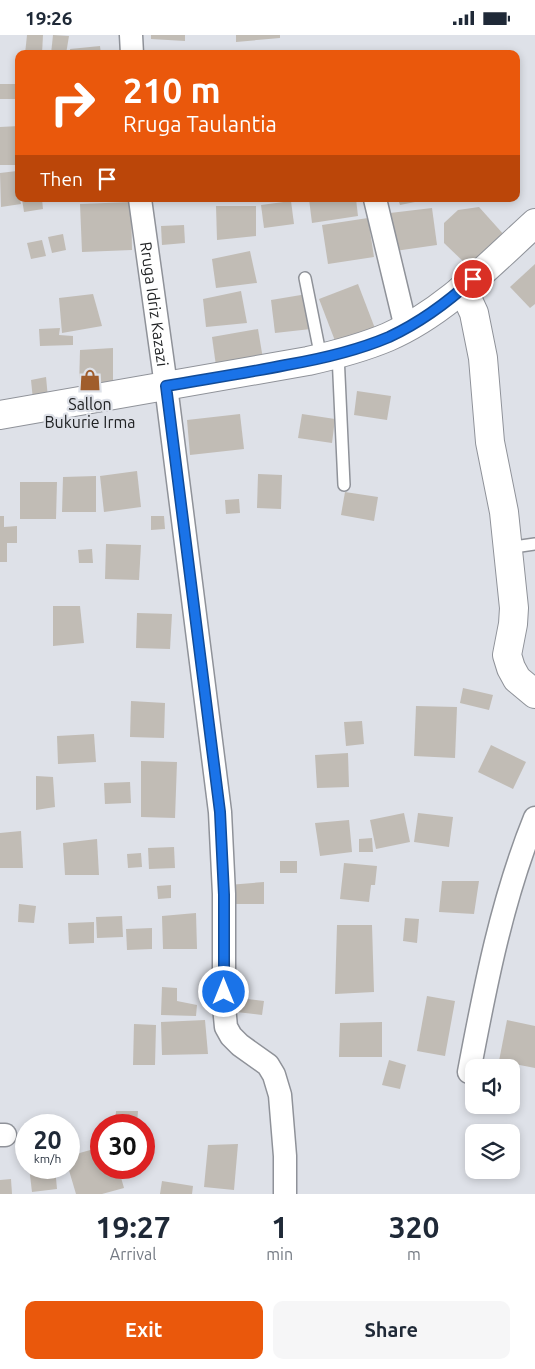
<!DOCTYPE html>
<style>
:root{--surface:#fff;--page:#f6f6f7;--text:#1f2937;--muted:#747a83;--accent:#ea580c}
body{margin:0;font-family:Ubuntu,sans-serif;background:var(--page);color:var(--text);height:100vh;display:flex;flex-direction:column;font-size:19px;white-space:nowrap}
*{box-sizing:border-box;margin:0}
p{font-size:16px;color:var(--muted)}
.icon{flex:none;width:28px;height:28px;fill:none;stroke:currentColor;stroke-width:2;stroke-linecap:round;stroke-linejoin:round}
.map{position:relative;height:1159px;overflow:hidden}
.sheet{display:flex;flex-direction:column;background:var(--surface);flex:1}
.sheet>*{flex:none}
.top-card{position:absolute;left:15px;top:15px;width:505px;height:152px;border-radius:10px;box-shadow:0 2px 8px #0003;background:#ea580c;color:#fff;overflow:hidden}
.controls{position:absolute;left:465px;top:1024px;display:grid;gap:10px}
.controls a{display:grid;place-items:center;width:55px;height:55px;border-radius:10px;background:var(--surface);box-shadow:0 2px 8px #0003;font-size:25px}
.speed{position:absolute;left:15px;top:1079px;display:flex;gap:10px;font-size:25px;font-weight:700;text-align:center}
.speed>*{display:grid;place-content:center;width:65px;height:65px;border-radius:50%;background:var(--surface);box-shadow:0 2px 8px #0003;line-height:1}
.speed small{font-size:12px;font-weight:400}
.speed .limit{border:8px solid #d22;background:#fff;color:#111}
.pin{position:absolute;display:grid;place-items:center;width:42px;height:42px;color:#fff;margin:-21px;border:2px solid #fff;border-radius:50%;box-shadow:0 1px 5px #0007}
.me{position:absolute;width:55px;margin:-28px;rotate:0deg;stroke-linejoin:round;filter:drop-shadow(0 0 4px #0008)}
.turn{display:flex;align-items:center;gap:18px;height:105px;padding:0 25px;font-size:22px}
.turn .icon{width:65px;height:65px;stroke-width:2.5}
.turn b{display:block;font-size:35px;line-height:42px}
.then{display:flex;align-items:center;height:48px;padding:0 25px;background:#0003;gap:10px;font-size:19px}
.eta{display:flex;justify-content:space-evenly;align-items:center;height:85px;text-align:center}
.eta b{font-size:30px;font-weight:600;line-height:35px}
.cta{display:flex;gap:10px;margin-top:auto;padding:10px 25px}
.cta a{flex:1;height:58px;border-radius:10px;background:var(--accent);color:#fff;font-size:20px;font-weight:600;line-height:58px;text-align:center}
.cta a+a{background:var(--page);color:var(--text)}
.status{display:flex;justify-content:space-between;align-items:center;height:35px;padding:0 25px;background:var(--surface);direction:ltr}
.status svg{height:14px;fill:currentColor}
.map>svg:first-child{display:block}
.building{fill:#c1bcb5}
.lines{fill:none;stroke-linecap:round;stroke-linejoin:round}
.service-casing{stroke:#8f9299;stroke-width:14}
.minor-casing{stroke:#8f9299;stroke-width:25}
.tertiary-casing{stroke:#8f9299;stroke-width:30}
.service{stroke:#fff;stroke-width:11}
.minor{stroke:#fff;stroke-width:22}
.tertiary{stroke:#fff;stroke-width:28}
.route-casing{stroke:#114b97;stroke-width:12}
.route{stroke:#1a73e8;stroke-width:9}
.labels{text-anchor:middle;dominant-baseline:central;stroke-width:4.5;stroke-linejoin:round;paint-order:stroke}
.street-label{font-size:16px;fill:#202224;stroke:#dee1e8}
.poi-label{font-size:16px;fill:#202224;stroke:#dee1e8}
</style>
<div class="status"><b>19:26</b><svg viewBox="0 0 49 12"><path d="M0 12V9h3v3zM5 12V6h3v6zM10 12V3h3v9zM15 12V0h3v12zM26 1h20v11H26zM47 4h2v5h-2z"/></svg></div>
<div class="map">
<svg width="535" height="1159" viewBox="0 0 535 1159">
<rect width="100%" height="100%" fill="#dee1e8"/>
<g class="building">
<polygon points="27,0 43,0 42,19 25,19"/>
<polygon points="53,0 69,1 66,19 51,19"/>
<polygon points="151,0 185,0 185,6 151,4"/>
<polygon points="236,0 280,0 280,3 236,7"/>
<polygon points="100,11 101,19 71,19 70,14"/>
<rect x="0" y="49" width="19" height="15"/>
<polygon points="19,91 19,130 0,130 0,92"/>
<polygon points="17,136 19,164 20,164 21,169 1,172 0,138"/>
<polygon points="22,164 42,164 43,174 24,177"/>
<polygon points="309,164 356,164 358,181 312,188"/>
<polygon points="398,164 425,164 425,165 400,170"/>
<polygon points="291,166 294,189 264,193 261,170"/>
<polygon points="131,167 132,215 82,217 80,169"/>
<polygon points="216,171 256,171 256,201 217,205"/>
<polygon points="479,172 505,201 469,232 444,208 444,188 458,175"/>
<polygon points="432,173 437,210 395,216 390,178"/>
<polygon points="368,183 374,222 328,229 322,190"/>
<polygon points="184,190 185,208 162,210 161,191"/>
<polygon points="63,199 66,215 52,218 48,202"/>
<polygon points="42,205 46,221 31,224 27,208"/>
<polygon points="250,216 257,248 216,253 212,224"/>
<polygon points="535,229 535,269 530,273 510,252"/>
<polygon points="358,249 376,296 337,311 319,264"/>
<polygon points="241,256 247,288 206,292 203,264"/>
<polygon points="93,259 102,291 62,298 59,263"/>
<polygon points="307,259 311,294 275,298 271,265"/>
<polygon points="60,293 59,300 73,301 73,310 40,311 39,294"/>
<polygon points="258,294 263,324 216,331 212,302"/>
<polygon points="113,313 113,352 79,353 80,315"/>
<polygon points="46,342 48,363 33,365 31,345"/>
<polygon points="357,356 391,361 387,385 354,380"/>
<polygon points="240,379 244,414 190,420 187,385"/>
<polygon points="302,379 335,384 332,408 298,403"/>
<polygon points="137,436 141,472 104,477 100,441"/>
<polygon points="258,439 282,440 281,474 257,473"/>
<polygon points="96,441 96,477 62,477 63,442"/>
<polygon points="20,447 57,447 56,484 20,484"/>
<polygon points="345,457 378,462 374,486 341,480"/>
<polygon points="239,464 240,478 226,479 225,465"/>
<polygon points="0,481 4,481 4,492 17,491 17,508 7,508 7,527 0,527"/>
<polygon points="151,481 164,481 165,494 151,495"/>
<polygon points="106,509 141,510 139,545 105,544"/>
<polygon points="92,514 93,528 79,528 78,515"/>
<polygon points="53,571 80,571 84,608 53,611"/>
<polygon points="137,578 172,579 170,614 136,613"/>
<polygon points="463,653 493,660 489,675 460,668"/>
<polygon points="131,666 165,668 164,703 130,702"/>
<polygon points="416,671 457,672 455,723 414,721"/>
<polygon points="362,686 364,709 346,711 344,687"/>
<polygon points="94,699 96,727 58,729 57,701"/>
<polygon points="491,710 526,727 513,754 478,737"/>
<polygon points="348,718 349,752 317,753 315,720"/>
<polygon points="141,726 177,727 175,783 141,782"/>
<polygon points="36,741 53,742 55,772 36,775"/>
<polygon points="130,747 131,768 105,769 104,748"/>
<polygon points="404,778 410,807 376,814 370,785"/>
<polygon points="418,778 453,782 449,812 414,807"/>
<polygon points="349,785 352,817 320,821 315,788"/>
<polygon points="21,796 23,833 0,833 0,798"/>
<polygon points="372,803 373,817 359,817 359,804"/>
<polygon points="97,804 99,840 65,840 63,808"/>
<polygon points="174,812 175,833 149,834 148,813"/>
<polygon points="141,818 142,832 128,833 127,819"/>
<rect x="280" y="826" width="17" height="12"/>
<polygon points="344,828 377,831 375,850 371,850 369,867 340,864"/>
<polygon points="442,846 479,846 474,879 439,877"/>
<polygon points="264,847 264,869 230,869 228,850"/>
<polygon points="171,850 171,863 158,864 157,851"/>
<polygon points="19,869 36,871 34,888 18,887"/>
<polygon points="196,878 197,914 163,914 162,881"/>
<polygon points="122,881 123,902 97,903 96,882"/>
<polygon points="405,883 419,884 417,908 403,906"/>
<polygon points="94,887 94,908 69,909 68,888"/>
<polygon points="337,890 372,890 374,957 335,959"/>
<polygon points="152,893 152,914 127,915 126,894"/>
<polygon points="162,952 177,953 177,966 197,970 196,981 161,980"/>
<polygon points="427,961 455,966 445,1021 417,1016"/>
<polygon points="229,962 264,966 262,980 228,976"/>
<polygon points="205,985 208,1019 162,1020 161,987"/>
<polygon points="507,985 535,991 535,1033 499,1026"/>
<polygon points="382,987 382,1022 339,1022 340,988"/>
<polygon points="134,989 156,990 155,1030 133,1030"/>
<polygon points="389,1025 406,1030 400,1054 382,1050"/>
<polygon points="116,1076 138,1076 137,1090 115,1090"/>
<polygon points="238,1109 234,1155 204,1152 208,1110"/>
<polygon points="101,1112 101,1132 118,1132 124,1153 102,1159 76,1159 68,1132 69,1121"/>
<polygon points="29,1132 55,1132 57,1154 32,1157"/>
<polygon points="11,1144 12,1159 0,1159 0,1145"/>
<polygon points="162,1146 193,1151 192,1159 160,1159"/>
</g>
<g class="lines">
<g class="service-casing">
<g id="service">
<polyline points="305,243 321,323"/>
<polyline points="338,319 344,450"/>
<polyline points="507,513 535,509"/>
</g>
</g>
<g class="minor-casing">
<g id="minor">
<polyline points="131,0 132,19"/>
<path id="s1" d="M140,164l26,187 54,426 4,82v112l2,21 5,9 9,9 28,20 6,10 6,20 5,61v38"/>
<polyline points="375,164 406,293"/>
<path d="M469,1037c16,-85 33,-173 66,-254"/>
<polyline points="0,1100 5,1100"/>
</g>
</g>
<g class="tertiary-casing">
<g id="tertiary">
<polyline points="461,255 468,265 474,278 483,323 490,407 504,477 514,573 513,589 507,620 511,633 517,644 535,659"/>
<path d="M0,380l308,-54c27,-6 54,-13 80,-24 56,-24 102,-73 147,-114"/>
</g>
</g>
<use href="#service" class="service"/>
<use href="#minor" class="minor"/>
<use href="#tertiary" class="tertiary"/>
</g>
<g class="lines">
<g class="route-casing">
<path id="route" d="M224,957v-97l-4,-83 -54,-426c40,-7 80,-13 120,-21 35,-6 70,-14 103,-28 30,-14 59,-35 84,-58"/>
</g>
<use href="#route" class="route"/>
</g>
<defs>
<g id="shop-bare" transform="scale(1.725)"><path d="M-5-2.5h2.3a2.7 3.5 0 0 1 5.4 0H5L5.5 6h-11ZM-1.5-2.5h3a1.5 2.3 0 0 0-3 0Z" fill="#a05d2c" stroke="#dee1e8" stroke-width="2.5" paint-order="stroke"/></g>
</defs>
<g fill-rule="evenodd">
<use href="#shop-bare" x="90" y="345"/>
</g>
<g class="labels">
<g class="street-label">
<text stroke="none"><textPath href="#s1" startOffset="106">Rruga Idriz Kazazi</textPath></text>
</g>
<g class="poi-label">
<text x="90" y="369">Sallon<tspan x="90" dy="18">Bukurie Irma</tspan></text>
</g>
</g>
</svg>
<div class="controls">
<a><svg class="icon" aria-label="sound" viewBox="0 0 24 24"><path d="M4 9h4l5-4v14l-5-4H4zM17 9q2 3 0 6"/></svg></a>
<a><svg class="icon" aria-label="layers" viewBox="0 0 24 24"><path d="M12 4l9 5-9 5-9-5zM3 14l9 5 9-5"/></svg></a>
</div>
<div class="speed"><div>20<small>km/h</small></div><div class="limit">30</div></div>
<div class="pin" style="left:473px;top:244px;background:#d93025"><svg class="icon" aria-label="arrive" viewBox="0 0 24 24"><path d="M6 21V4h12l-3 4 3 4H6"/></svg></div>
<svg class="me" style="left:224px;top:957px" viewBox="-20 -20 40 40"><circle r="17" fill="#1a73e8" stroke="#fff" stroke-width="3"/><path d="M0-11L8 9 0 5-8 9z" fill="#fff"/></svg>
<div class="top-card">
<div class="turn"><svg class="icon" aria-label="right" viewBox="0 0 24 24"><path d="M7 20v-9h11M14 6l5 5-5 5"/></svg><div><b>210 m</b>Rruga Taulantia</div></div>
<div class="then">Then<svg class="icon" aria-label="arrive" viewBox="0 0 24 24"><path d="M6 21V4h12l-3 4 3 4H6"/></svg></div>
</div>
</div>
<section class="sheet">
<div class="eta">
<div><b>19:27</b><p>Arrival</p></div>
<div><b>1</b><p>min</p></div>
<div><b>320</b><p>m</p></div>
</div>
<div class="cta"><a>Exit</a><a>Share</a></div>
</section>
